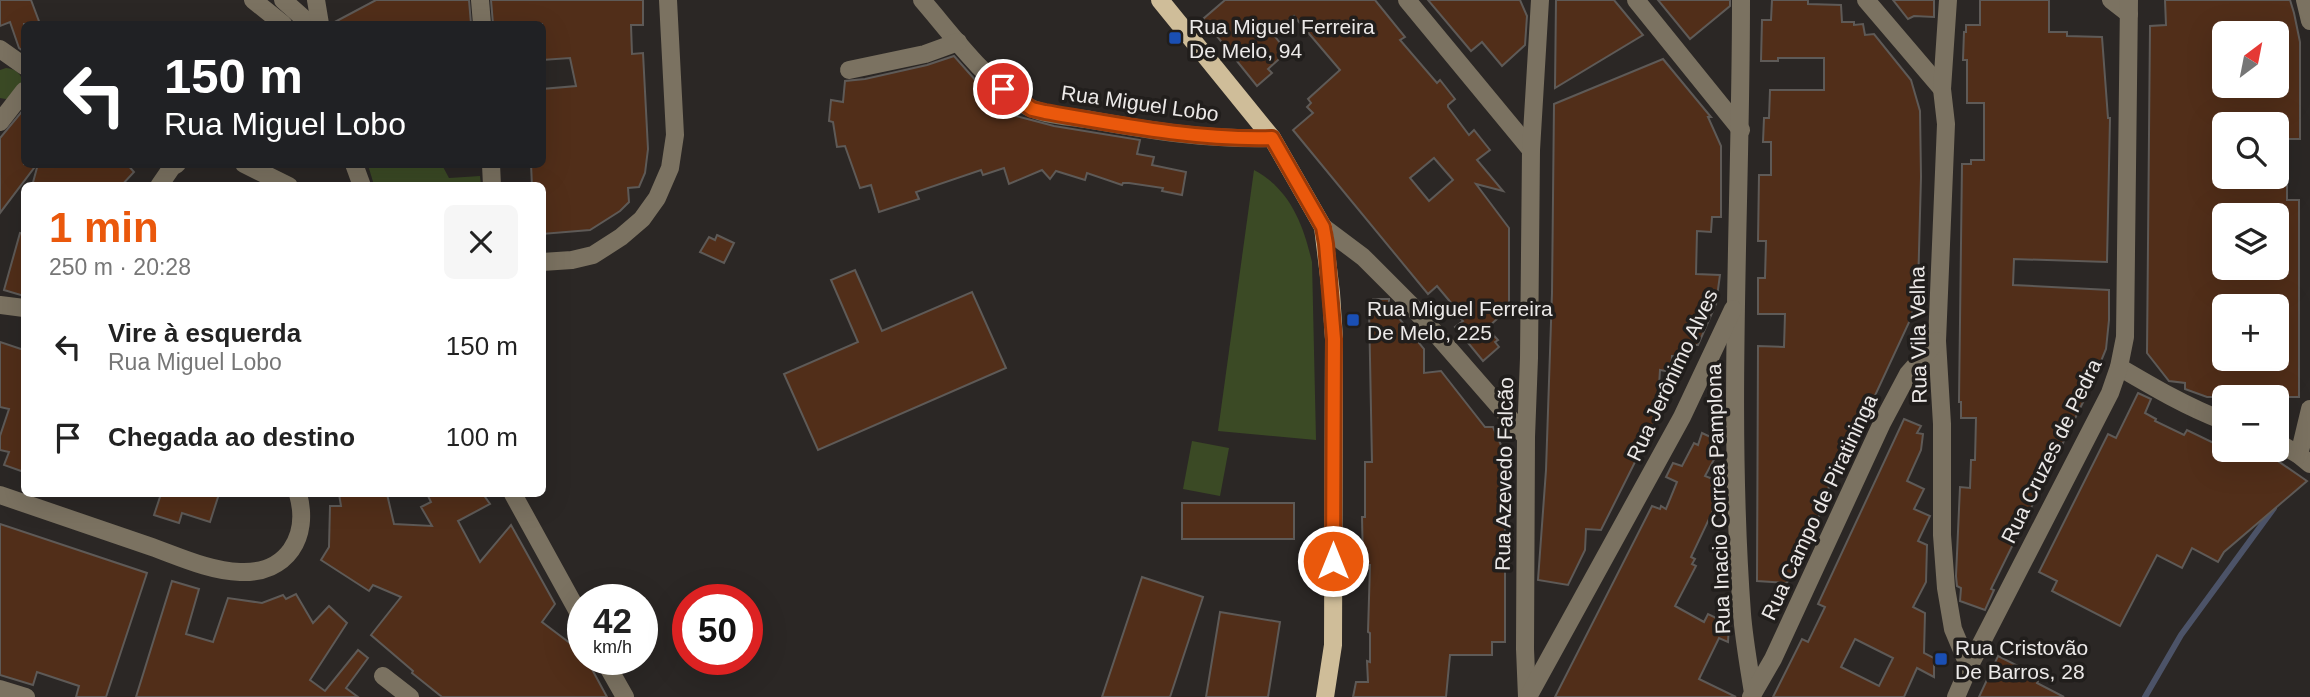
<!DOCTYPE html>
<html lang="pt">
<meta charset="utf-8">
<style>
:root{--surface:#fff;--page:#f6f6f6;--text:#222;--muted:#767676;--accent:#ea580c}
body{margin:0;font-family:Helvetica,sans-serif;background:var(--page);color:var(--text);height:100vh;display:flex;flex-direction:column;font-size:26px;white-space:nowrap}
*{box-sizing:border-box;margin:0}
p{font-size:23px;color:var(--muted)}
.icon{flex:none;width:38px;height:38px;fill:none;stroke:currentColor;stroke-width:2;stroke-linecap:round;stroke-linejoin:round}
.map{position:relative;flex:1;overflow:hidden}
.side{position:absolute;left:21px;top:182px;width:525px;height:315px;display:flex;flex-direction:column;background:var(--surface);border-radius:10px;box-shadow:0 7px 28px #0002}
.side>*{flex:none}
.guide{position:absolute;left:21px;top:21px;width:525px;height:147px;border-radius:10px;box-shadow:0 7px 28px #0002;background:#202124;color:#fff;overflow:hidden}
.needle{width:46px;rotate:32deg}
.buttons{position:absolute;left:2212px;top:21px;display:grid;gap:14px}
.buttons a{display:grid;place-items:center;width:77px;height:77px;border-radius:10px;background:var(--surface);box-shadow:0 7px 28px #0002;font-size:35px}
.speed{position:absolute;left:567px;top:584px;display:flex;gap:14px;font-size:35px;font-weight:700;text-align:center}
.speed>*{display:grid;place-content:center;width:91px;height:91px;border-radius:50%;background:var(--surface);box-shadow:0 7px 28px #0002;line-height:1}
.speed small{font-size:18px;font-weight:400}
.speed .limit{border:10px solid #d22;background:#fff;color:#111}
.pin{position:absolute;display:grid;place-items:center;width:60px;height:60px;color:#fff;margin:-30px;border:4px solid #fff;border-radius:50%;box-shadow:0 2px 7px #0007}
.me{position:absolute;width:77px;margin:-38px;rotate:0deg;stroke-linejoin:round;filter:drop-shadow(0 0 5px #0008)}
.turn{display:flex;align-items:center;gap:24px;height:147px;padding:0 28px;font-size:32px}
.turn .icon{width:91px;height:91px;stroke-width:2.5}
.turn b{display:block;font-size:49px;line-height:60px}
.round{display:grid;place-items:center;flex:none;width:74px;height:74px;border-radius:10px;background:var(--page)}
.head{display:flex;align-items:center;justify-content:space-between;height:119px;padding:0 28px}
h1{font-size:42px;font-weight:600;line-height:52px;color:var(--accent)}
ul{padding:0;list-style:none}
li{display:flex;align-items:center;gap:21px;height:91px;padding:0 28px}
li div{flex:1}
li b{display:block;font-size:26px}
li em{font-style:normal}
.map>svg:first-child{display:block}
.green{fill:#3b4a25}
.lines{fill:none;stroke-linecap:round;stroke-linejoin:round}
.stream{stroke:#4c5368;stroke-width:6}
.building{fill:#512e19;stroke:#5e5a57;stroke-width:2;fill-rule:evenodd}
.minor{stroke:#7b7261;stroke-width:18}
.major{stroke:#cfbd99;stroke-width:18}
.route-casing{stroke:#983908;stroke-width:18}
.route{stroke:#ea580c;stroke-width:12}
.transit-dot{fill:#1a4fb4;stroke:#211e1c;stroke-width:2.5}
.labels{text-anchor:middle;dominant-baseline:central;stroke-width:7;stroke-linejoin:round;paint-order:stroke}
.poi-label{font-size:21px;fill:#ece9e8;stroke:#211e1c;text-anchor:start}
.street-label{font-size:21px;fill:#ece9e8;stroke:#211e1c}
</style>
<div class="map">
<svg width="2310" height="697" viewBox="0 0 2310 697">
<rect width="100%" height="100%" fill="#2b2725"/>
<g class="green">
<path d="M6,68c10,1 16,6 17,16l-12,16 -11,-2v-28z"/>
<polygon points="368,165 442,165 449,178 480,176 481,185 374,185"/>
<path d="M1254,170c36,19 49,54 58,92l4,178 -98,-9z"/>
<polygon points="1192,441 1229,448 1220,496 1183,489"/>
</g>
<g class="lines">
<polyline class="stream" points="2145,697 2181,635 2274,508"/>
</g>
<g class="building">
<polygon points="0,0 31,0 40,24 24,24 24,52 19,48 10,22 0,26"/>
<polygon points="376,0 469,0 471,24 331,24"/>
<polygon points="491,0 643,0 643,25 631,25 632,54 643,53 648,149 645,173 639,187 628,188 629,202 620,211 590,230 542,234 542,186 532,186 531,164 542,164 542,89 576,86 570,58 542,60 542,24 493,24"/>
<path d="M1225,0h150l30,37 -5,3 37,43 3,-3 15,19 -7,6v2l21,28 5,-5 16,20 -13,10 26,31 -27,-7 33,44v80l-22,20 11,12 -3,2 4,5 -16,14 -28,-34 8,-6 -7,-8 2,-2 -21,-25 -9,8 -135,-164 20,-17 -6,-6 4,-4 -3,-4 32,-29 -46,-54 -21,18 14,18 -19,17 4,4 -15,13 -54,-67zM1434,158l19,22 -24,21 -19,-23z"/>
<polygon points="1428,0 1520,0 1527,16 1525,45 1502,66 1482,42 1471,51"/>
<polygon points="1556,0 1614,0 1643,35 1555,88"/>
<polygon points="1658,0 1730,0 1730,6 1690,39"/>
<polygon points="1772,0 1808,0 1808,4 1841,5 1842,22 1854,22 1854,25 1863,24 1865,35 1874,34 1911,80 1920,111 1921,177 1918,288 1911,318 1840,471 1828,471 1829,501 1826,501 1787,583 1757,581 1758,346 1784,347 1785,314 1758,314 1758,278 1765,278 1766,241 1758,241 1759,175 1771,175 1771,142 1763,142 1764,118 1769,118 1770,90 1824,90 1824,58 1778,58 1778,61 1761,61 1762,20 1771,20"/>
<polygon points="1893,0 1934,0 1934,17 1914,16 1908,19"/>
<polygon points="1980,0 2049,0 2049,32 2067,32 2067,36 2102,37 2108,118 2110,118 2107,262 2014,259 2013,285 2109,290 2109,320 2106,349 2090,388 1991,589 1994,590 1985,610 1960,601 1961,588 1957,586 1956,576 1960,487 1970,488 1971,460 1975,460 1976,418 1961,418 1961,402 1959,402 1962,164 1971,164 1971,160 1984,160 1984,103 1967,103 1967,60 1963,60 1964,32 1966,32 1966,25 1980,25"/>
<path d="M2165,0h125l4,13 6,29v97h-23v-15h-53v53h63v23h12v197h-92l-22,-8v-6l-16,-2 -22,-28 3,-327 16,-1zM2222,33h55v53h-53v-39zM2224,215h53v53h-53zM2224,306h53v53h-53z"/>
<polygon points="954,56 993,100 996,99 1016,116 1054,126 1140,140 1137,154 1154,157 1152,165 1186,172 1182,195 1162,191 1163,188 1129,183 1123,183 1122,185 1087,173 1085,180 1056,171 1050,179 1042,170 1009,184 1004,168 983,175 981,170 916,192 919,199 879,212 871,185 860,188 845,146 837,147 833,122 829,121 831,100 843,102 845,81 865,79 927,65"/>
<polygon points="1663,59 1711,117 1708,117 1721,146 1721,217 1712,217 1711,232 1697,231 1696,274 1720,275 1716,304 1698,345 1690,345 1690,356 1672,356 1671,372 1660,370 1657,418 1601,530 1586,529 1585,550 1568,585 1538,580 1546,470 1552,293 1554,104"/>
<polygon points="24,109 24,164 37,164 0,213 0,138"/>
<polygon points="38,164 127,164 134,172 121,186 32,186"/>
<polygon points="20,233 24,234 24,296 4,290"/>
<polygon points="717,235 734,243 724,263 700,252 709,237 715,240"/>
<polygon points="855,270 882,331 972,292 1006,368 818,450 784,374 858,342 831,280"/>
<polygon points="1373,299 1389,299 1389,306 1424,349 1424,373 1441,371 1485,427 1493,427 1505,454 1505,642 1492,642 1492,655 1450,655 1446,697 1353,697 1356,682 1368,682 1367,661 1370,662 1370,633 1368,632 1370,565 1363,565 1362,517 1365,517 1365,462 1372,462 1369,307"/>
<polygon points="0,342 24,350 24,472 4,465 9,452 0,450 0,436 9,409 0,407"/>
<polygon points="2138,393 2151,399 2145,413 2156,419 2155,421 2184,435 2187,430 2224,448 2224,450 2262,450 2307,481 2224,552 2218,562 2192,548 2182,568 2157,555 2120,626 2052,591 2057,581 2039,572 2108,434 2116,438"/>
<path d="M1904,419l17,7 -4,7 6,1 -2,16 -14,31 17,8 -10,20 16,7 -12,25 9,4 -1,37 -13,25 12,6 -1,40 10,5v19l-17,-9 -13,29h-131l29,-58 6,3 17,-35 -7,-3zM1855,639l38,19 -14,28 -38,-19z"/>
<polygon points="1702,433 1717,440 1712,452 1717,454 1705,476 1725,484 1725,503 1718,500 1691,557 1695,559 1692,564 1696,566 1675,606 1704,622 1708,614 1729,624 1728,642 1719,638 1699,679 1736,697 1555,697 1652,506 1660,509 1661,506 1666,509 1677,482 1666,477 1673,463 1682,466 1694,443 1698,445"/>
<polygon points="161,494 219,494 210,522 182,513 179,523 154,515"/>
<polygon points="339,494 387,494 394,524 432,526 421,507 431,502 427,494 483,494 490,504 458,521 480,562 511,525 555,604 542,622 583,653 583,660 587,660 607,697 442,697 412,673 413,671 371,635 401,597 373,585 369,591 321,560 329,547 330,506 341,506"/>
<rect x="1182" y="503" width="112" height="36"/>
<polygon points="0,524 147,573 106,697 76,697 79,686 37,672 33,685 0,675"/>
<polygon points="1142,577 1203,597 1170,697 1102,697"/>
<polygon points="172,581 199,589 186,634 213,642 228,598 262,603 283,595 286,599 296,594 313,623 329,606 347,623 310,680 325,691 358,650 368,658 346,688 358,697 136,697"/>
<polygon points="1220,612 1280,622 1268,697 1206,697"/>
<polygon points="1998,656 2040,677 2037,683 2064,697 1979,697"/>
</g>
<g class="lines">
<g class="minor">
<polyline points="253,0 283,24"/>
<polyline points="283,0 310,24"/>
<polyline points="316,0 320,24"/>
<polyline points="480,0 482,24"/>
<path d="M922,0c31,36 61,78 101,104 19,12 46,12 68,16 62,11 118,20 181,18"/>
<polyline points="1407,0 1531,150"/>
<polyline points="1636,0 1741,130"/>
<path d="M1741,0c0,205 -14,410 1,614 2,26 7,53 11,79"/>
<polyline points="1866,0 1942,89"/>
<polyline points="1948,0 1942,89 1946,124 1937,341 1942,424 1942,535 1946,588 1953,629 1969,667"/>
<polyline points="2111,0 2129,14"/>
<polyline points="2305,0 2310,21"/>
<polyline points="0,49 24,66"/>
<polyline points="849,70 925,54 958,42"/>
<polyline points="0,122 24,91"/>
<polyline points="244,164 289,186"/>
<polyline points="354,164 362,186"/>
<polyline points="491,164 492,186"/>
<polyline points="159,186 172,167 177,164"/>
<polyline points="1323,227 1363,257 1409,303 1526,437"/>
<polyline points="542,262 572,260 593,255 621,237 642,219 657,198 670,168 675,135 668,0"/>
<polyline points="0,305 24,308"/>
<path d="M2119,367c34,20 68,40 105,54"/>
<polyline points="2277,442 2299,455 2310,464"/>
<polyline points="2299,455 2310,409"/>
<polyline points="513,494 583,621"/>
<path d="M0,495c51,17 101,35 152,52 28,10 58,24 88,25 47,2 70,-35 58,-78"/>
<polyline points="604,660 625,697"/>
<polyline points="383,676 410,697"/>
<polyline points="0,689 26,697"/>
<polyline points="1527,697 1525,649 1526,437 1529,358 1531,150 1540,0"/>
<polyline points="1528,697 1682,417 1733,309"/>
<polyline points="1751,697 1773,659 1882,423 1908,374 1937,341"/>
<polyline points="1956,697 1969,667 2110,393 2119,367 2125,337 2129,0"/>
</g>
<polyline class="major" points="1160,0 1272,138 1323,227 1331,293 1334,339 1333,645 1325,697"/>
</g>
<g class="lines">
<g class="route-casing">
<path id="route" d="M1003,89l29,20 13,3c76,13 150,28 227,26l51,89 3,17 8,95 -1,222"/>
</g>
<use href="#route" class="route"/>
</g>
<g class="transit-dot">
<rect x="1168" y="31" width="14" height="14" rx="3.5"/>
<rect x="1346" y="313" width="14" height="14" rx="3.5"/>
<rect x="1934" y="652" width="14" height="14" rx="3.5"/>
</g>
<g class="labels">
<g class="poi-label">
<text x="1189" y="26">Rua Miguel Ferreira<tspan x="1189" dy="24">De Melo, 94</tspan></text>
<text x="1367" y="308">Rua Miguel Ferreira<tspan x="1367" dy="24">De Melo, 225</tspan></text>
<text x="1955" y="647">Rua Cristovão<tspan x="1955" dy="24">De Barros, 28</tspan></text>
</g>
<g class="street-label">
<text transform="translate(1140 103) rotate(8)">Rua Miguel Lobo</text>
<text transform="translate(1918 335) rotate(-91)">Rua Vila Velha</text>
<text transform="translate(1672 375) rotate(-65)">Rua Jerônimo Alves</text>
<text transform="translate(2051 451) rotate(-64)">Rua Cruzes de Pedra</text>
<text transform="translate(1504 474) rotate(-89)">Rua Azevedo Falcão</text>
<text transform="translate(1718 499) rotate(-92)">Rua Inacio Correa Pamplona</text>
<text transform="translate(1819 507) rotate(-65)">Rua Campo de Piratininga</text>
</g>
</g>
</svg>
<div class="buttons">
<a><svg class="needle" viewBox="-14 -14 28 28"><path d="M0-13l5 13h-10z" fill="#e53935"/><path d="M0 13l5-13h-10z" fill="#767676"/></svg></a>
<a><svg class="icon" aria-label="search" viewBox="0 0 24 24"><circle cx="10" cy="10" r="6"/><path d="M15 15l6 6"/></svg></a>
<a><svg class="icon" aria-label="layers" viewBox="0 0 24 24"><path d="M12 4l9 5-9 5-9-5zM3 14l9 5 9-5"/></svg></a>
<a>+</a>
<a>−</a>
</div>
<div class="speed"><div>42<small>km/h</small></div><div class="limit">50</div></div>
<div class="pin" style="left:1003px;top:89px;background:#d93025"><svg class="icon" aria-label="arrive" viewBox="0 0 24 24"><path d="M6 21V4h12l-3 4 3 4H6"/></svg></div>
<svg class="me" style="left:1333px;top:561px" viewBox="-20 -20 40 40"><circle r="17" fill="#ea580c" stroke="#fff" stroke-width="3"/><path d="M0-11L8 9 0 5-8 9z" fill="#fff"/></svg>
<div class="guide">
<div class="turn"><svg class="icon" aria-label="left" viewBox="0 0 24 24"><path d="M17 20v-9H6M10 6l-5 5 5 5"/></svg><div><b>150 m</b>Rua Miguel Lobo</div></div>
</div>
<section class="side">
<div class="head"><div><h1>1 min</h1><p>250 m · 20:28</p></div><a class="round"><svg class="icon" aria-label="close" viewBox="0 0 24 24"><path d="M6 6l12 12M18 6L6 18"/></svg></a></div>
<ul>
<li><svg class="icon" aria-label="left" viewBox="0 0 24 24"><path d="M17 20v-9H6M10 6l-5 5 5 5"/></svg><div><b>Vire à esquerda</b><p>Rua Miguel Lobo</p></div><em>150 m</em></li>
<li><svg class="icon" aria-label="arrive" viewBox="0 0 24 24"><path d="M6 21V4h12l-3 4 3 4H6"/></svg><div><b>Chegada ao destino</b></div><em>100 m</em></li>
</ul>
</section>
</div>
